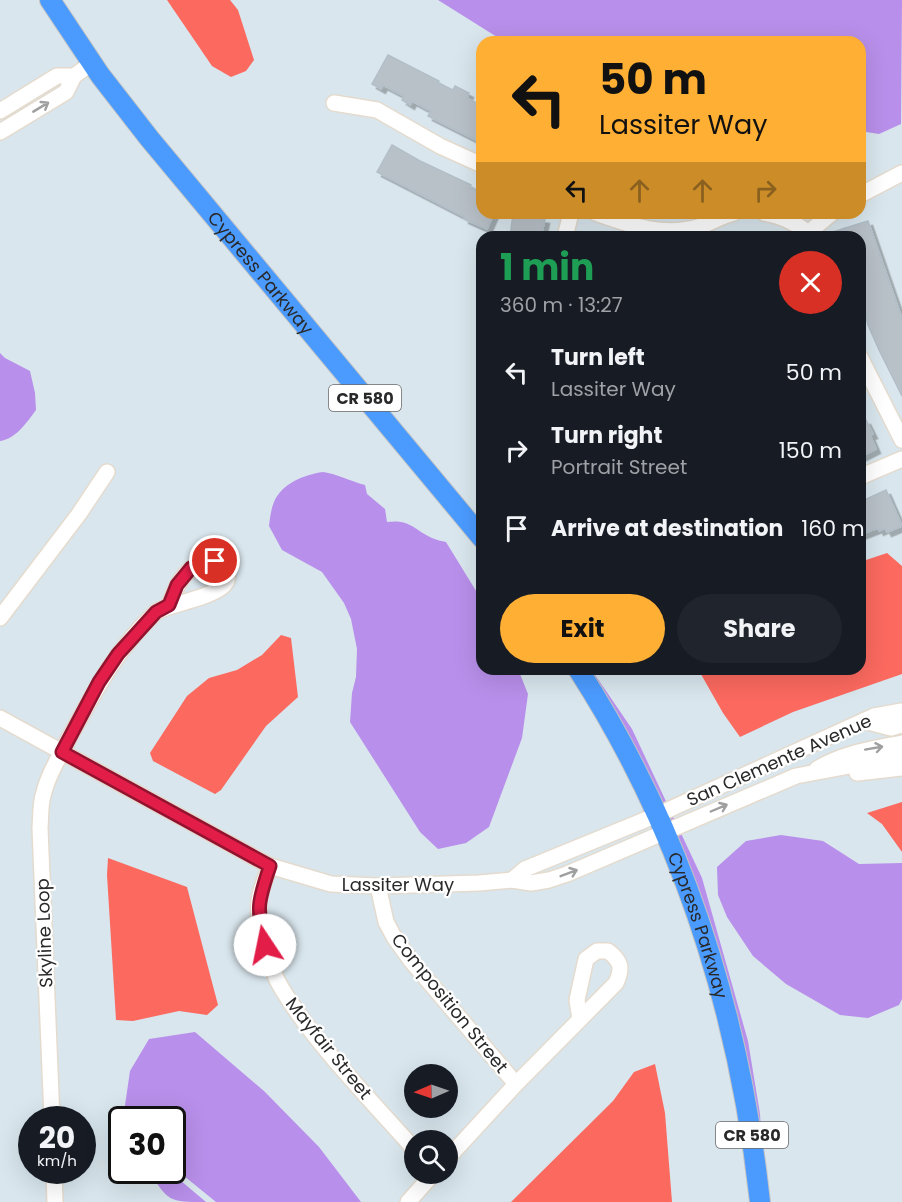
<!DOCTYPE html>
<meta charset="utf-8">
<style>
:root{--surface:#171b24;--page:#20242c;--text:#f1f3f6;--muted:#9ea1a6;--accent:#ffaf33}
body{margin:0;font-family:Poppins,sans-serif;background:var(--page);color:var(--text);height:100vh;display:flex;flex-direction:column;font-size:22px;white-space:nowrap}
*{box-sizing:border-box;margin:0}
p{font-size:20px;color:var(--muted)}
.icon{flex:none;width:33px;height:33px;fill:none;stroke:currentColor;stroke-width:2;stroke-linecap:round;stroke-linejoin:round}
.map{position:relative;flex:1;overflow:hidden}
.panel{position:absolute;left:476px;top:231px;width:390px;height:444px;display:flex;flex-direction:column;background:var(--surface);border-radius:18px;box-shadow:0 6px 24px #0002}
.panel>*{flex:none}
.hud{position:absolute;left:476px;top:36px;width:390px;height:183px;border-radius:18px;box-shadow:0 6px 24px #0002;background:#ffaf33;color:#111;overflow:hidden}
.needle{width:39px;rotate:268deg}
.buttons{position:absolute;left:404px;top:1064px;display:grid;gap:12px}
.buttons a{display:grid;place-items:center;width:54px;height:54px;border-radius:50%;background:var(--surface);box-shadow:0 6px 24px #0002;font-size:30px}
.speed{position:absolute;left:18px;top:1106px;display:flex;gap:12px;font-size:30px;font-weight:700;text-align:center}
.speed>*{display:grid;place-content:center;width:78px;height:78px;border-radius:50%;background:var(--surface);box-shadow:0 6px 24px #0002;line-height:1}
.speed small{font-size:15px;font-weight:400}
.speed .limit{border:3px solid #111;border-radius:9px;background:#fff;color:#111}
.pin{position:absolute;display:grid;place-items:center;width:51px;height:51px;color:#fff;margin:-26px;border:3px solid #fff;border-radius:50%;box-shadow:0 2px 6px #0007}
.me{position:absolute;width:66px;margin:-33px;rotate:349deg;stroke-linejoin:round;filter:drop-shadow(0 0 4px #0008)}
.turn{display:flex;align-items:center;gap:21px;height:126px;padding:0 24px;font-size:27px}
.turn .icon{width:78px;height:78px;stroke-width:2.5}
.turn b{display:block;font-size:42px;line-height:51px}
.lanes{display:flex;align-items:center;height:57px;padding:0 24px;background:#0003;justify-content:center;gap:30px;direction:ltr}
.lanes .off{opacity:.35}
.round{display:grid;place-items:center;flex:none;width:63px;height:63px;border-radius:32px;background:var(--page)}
.overview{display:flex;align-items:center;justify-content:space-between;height:102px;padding:0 24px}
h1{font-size:36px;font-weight:700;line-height:45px;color:#1e9e55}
.button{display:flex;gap:12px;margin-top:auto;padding:12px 24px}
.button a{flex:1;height:69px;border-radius:36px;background:var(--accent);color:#111;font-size:24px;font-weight:700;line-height:69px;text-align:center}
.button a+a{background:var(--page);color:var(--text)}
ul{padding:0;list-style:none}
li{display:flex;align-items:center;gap:18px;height:78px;padding:0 24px}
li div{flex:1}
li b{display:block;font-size:22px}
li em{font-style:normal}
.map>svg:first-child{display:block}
.green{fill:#b88fea}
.water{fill:#fb695f}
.building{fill:#b9c1c8;stroke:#b2bfc8;stroke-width:1.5;filter:url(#shadow)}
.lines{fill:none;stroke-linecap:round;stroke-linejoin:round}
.minor-casing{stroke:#e4dbce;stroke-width:18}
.major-casing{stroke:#c3c3c3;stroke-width:22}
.minor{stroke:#fff;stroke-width:15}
.major{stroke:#4b9bff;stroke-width:20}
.oneway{stroke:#9f9f9f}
.route-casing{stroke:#92132f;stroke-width:15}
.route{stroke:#e11d48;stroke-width:10}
.labels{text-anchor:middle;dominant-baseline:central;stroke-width:4.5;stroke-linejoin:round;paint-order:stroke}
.shield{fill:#fff;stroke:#696969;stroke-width:1.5}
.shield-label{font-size:16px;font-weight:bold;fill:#292929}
.street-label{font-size:18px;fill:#292929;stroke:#fff}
</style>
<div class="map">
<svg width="902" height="1202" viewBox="0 0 902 1202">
<defs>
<filter id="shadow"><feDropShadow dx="4.5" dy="4.5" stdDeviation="0" flood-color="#0004"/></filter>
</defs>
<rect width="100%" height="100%" fill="#d9e6ed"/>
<g class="green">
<polygon points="438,0 902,0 901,124 879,134 860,131 860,42 505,42"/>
<path d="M0,353l5,5 25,13 5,22 1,17c-9,12 -20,29 -36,31z"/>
<path d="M323,472c14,2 27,9 42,13l2,9 18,15 2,13c23,-3 26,7 45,16 4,2 10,3 14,4l35,57 1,70h36l10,25 -6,44 -33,89 -23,16 -28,6 -18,-17 -70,-110 2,-29 4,-16 1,-28 -6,-30 -7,-16 -22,-31 -40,-22 -13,-24c1,-8 2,-17 5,-24 8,-19 30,-27 49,-30z"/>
<polygon points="585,669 591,669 632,729 702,878 748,1041 760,1114 764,1180 732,1003"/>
<polygon points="781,835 823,841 859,864 902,863 902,999 899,1005 868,1018 840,1015 786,984 753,956 727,917 718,895 717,867 746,841"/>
<polygon points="195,1032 264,1091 319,1147 361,1202 216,1202 173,1167 172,1119 123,1119 130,1071 149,1039"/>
<path d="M148,1170h20l38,32c-38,0 -37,0 -58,-32z"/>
</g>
<g class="water">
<polygon points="167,0 230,0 238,10 254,60 246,71 231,77 212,66"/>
<polygon points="887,553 902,566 902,674 793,712 740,737 723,713 698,669 860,669 860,562"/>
<polygon points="281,635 291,638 298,697 266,726 221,790 215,794 153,761 150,753 187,696 209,678 237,670 262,655"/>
<polygon points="902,802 902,852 882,824 867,813"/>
<polygon points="108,858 187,887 218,1005 207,1015 179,1011 133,1021 116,1020 107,875"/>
<polygon points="655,1064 665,1113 672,1202 511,1202 613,1101 634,1072"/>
</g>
<g class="building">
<polygon points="388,55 439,81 438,83 453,90 455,86 469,93 467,98 482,106 482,143 428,116 431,111 412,101 410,105 402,100 404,96 383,85 381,89 372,84"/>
<polygon points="392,145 420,161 471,185 470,188 482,193 482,213 494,213 487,229 464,219 465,217 377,172"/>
<polygon points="513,214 545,219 541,237 510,237"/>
<polygon points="868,221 902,319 902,396 879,350 868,325 860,296 860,237 824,237 823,235"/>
<polygon points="866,420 873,434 870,435 876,449 860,457 860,423"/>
<polygon points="886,490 902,526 887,532 885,528 879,531 878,528 860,535 860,502"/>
</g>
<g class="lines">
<g class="minor-casing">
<g id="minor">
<polyline points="334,103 377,110 440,146 482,165"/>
<polyline points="0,111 57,76 74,76"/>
<polyline points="0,132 66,92 74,76 92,63"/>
<polyline points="860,195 902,173"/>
<path d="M596,213c34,12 66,24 102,14 13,-4 23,-11 36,-14"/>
<path d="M764,213c18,3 35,11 48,24"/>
<polyline points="808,233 832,213"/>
<polyline points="565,237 571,213"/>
<polyline points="860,357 902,440"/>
<polyline points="860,477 902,459"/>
<polyline points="0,618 79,514 107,472"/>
<polyline points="0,718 270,866 331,884 378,886 479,883 512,880 531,883 549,880 567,874 796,776 902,756"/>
<polyline points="864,721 891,728 902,725"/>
<path d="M817,769c26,-16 55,-20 85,-26"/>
<polyline points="857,773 902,768"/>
<path d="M270,866c-4,11 -10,23 -11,35 -3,22 11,69 23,88 34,56 88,110 132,160"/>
<polyline points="512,880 525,869 657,815 874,716 902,711"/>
<polyline points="378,886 386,922 394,937 412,962 516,1084"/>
<path d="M52,1119l-12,-291c1,-12 0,-25 4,-36 5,-20 16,-36 25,-54 25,-45 48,-90 86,-125 14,-12 105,-19 60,-52 -28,2 -37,20 -46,44"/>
<path d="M447,1159l69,-75 100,-101c7,-15 5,-22 -8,-32h-11l-11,8 -9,41 3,19"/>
<polyline points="54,1170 55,1202"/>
<polyline points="408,1202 434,1173"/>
</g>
</g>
<g class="major-casing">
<g id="major">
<path id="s1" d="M50,0l50,75 49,63 333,400"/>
<path id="s2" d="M578,669c105,163 161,341 182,533"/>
</g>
</g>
<use href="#minor" class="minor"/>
<use href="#major" class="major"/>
</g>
<defs><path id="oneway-shaft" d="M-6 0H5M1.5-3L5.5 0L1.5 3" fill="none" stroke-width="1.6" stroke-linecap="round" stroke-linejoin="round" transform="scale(1.5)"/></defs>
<g class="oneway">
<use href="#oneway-shaft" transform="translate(41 107) rotate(-31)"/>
<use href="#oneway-shaft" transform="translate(874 748) rotate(-10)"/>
<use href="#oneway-shaft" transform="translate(719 808) rotate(-23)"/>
<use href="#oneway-shaft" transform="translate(569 873) rotate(-21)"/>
</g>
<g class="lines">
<g class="route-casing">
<path id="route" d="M215,561l-12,1 -12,6 -14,17 -8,20 -13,7 -38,42 -19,28 -37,70 208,114c-12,35 -14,42 -5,79"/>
</g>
<use href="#route" class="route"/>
</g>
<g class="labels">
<g class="shield">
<rect x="329" y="385" width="72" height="26" rx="4.5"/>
<rect x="716" y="1122" width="72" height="26" rx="4.5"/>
</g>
<g class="shield-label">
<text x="365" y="398">CR 580</text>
<text x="752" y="1135">CR 580</text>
</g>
<g class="street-label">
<text stroke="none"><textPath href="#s1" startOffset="345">Cypress Parkway</textPath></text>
<text transform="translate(779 760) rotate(-24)">San Clemente Avenue</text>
<text x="398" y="884">Lassiter Way</text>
<text stroke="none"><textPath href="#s2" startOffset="284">Cypress Parkway</textPath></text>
<text transform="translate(44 933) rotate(-92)">Skyline Loop</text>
<text transform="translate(450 1003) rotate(51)">Composition Street</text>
<text transform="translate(329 1048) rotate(51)">Mayfair Street</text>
</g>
</g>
</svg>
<div class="buttons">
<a><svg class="needle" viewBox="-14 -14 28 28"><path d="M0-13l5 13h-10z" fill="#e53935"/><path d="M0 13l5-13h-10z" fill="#9ea1a6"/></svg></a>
<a><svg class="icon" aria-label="search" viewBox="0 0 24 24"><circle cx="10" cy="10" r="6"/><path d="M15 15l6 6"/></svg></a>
</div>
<div class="speed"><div>20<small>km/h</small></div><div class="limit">30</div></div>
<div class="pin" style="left:215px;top:561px;background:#d93025"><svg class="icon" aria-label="arrive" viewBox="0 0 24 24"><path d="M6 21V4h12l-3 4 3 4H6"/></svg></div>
<svg class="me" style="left:265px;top:945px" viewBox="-20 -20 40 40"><circle r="19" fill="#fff"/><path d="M0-13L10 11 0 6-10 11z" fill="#e11d48"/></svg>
<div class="hud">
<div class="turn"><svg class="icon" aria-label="left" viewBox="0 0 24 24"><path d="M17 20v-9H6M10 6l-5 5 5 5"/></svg><div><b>50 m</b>Lassiter Way</div></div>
<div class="lanes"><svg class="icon" aria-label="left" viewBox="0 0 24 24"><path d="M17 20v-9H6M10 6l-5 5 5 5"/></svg><svg class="icon off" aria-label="ahead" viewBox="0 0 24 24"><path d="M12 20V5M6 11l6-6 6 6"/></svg><svg class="icon off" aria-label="ahead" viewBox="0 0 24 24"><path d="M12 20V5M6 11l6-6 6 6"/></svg><svg class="icon off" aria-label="right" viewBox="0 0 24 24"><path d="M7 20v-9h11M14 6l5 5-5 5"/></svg></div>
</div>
<section class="panel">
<div class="overview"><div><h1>1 min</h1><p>360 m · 13:27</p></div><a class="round" style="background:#d93025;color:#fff"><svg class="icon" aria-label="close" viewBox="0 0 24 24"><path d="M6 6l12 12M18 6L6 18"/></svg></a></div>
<ul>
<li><svg class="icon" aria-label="left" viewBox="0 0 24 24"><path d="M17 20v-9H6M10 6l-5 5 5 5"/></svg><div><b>Turn left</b><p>Lassiter Way</p></div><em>50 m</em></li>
<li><svg class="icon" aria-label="right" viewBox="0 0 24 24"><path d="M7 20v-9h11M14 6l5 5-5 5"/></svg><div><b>Turn right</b><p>Portrait Street</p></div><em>150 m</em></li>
<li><svg class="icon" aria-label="arrive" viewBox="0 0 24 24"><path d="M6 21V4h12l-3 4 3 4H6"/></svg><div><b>Arrive at destination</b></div><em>160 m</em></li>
</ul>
<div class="button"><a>Exit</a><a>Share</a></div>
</section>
</div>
